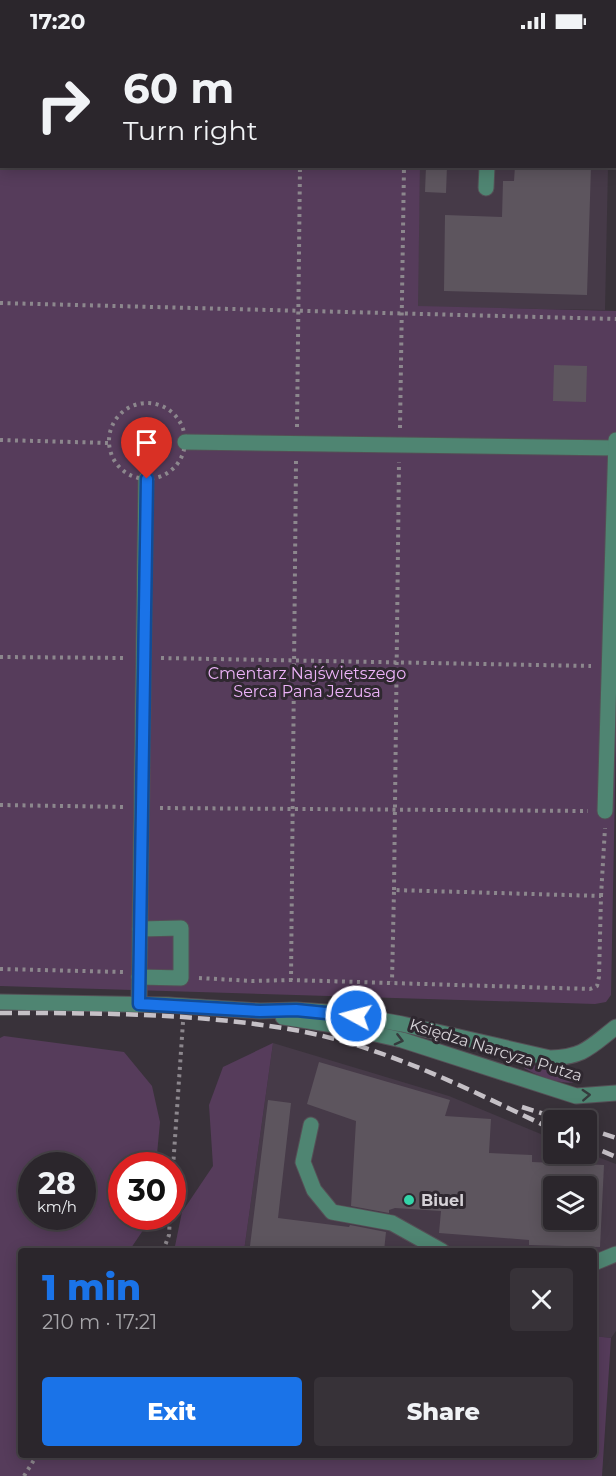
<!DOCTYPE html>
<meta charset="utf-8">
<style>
:root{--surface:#2b262c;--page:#373238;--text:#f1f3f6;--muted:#a6a5a9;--line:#474348;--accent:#1a73e8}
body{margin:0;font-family:Montserrat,sans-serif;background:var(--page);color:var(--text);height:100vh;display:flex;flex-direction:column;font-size:22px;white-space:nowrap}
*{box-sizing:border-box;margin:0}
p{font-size:20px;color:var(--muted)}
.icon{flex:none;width:33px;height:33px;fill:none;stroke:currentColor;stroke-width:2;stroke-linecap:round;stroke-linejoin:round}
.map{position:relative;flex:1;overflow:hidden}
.sheet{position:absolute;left:18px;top:1206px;width:579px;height:210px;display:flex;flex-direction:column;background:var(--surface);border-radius:6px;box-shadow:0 3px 15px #0003,0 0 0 2px var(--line)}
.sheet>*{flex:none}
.banner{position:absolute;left:0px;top:0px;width:616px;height:126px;box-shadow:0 3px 15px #0003,0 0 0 2px var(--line);background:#2b262c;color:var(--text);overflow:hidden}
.fabs{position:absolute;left:543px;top:1068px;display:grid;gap:12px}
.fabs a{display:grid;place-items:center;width:54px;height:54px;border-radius:6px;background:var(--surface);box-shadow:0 3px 15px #0003,0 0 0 2px var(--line);font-size:30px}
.speed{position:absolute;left:18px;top:1110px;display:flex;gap:12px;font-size:30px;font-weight:700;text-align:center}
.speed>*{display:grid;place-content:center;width:78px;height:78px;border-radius:50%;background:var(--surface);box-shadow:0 3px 15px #0003,0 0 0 2px var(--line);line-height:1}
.speed small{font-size:15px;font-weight:400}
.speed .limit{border:9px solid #d22;background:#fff;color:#111}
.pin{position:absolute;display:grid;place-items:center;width:51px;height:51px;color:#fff;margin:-62px -26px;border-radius:50% 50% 50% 0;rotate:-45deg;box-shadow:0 0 6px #0007}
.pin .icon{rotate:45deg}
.me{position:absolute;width:66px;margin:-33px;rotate:277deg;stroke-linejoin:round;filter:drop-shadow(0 0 4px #0008)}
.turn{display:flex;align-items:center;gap:21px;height:126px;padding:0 24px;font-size:27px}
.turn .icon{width:78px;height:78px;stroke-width:2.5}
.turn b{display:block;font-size:42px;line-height:51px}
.round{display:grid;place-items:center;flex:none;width:63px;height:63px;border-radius:6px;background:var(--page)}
.overview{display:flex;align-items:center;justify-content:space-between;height:102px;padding:0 24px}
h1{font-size:36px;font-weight:800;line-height:45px;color:var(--accent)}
.button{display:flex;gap:12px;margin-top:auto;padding:12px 24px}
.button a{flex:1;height:69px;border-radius:6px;background:var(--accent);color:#fff;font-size:24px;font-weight:800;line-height:69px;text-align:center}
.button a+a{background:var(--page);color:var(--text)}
.status{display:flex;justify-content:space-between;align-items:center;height:42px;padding:0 30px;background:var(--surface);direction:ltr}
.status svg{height:16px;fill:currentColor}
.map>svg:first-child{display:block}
.built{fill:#463a48;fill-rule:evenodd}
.green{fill:#563c5b;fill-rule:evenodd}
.building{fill:#5d555e;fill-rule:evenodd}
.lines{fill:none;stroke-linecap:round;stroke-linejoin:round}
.minor-casing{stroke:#554f56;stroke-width:17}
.path{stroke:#8c878d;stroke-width:4;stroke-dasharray:3 4.5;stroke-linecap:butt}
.minor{stroke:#4f8572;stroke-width:15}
.rail{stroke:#c5c0c6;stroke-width:4.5;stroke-dasharray:12 6;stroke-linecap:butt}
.oneway{stroke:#353b3d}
.route-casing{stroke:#114b97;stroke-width:15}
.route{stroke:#1a73e8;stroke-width:10}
.poi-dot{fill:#33d4a8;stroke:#2f2830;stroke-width:2}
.labels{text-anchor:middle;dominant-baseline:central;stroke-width:6;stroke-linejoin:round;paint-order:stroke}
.park-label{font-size:16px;fill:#edb3f9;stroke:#2f2830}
.street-label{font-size:16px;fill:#d5d1d6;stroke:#2f2830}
.poi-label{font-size:16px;font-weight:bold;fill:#d5d1d6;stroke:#2f2830;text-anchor:start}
</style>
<div class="status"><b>17:20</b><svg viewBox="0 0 49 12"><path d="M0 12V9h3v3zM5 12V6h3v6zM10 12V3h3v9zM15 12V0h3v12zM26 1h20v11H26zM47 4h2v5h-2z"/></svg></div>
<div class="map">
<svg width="616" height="1434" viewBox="0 0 616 1434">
<rect width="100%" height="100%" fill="#39323a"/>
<g class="built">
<polygon points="420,125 608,125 605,268 417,265"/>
<path d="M273,1001l176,53 104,43 1,15 33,-1 29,11v167l-5,7 -17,-2v-85h-350zM554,1144h32v34h-32z"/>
</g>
<g class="green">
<polygon points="0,0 423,0 2,2 2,124 420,125 418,264 616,269 616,693 611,953 606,960 595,962 0,944"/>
<path d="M4,994l120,16 28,34 8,36 -4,43 -34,1v50l30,1 -23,34h-108v204h573v-119l17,2 -9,138h-602v-438zM32,1124h50v50h-50z"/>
<polygon points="273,1001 244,1209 174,1209 182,1170 213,1124 209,1063 223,1025"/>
<path d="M524,1021l54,13 3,4c-15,8 -43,-4 -57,-12z"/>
</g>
<g class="building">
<polygon points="426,124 447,124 446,151 425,150"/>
<polygon points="515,124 591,124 587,253 444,249 445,173 502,175 503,139 514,139"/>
<polygon points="554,323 587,324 586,360 553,359"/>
<polygon points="132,389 159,390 159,417 133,417"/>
<path d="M319,1020l131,38 -5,16 46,3 -2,34 43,2v7l72,3 -4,82 -71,-2v-5l-90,-7 2,-22 -46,-3 -6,2v3l-38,-7 5,-85 -49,-17zM554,1144h32v34h-32z"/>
<polygon points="268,1058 291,1061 278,1176 349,1185 350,1183 386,1190 384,1209 255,1209 256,1205 250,1204"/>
</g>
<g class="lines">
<g class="minor-casing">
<g id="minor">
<polyline points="572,0 616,1"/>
<polyline points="615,35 616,35"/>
<polyline points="486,146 487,124"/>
<polyline points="185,400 616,406"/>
<polyline points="605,769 616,398"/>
<polyline points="139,935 181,936 181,886 140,887"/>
<path d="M0,960l168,3 92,6 36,-1 45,3 61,11 148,34c34,-1 40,-11 66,-31"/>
<polyline points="139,962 146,437"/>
<polyline points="283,975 340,984 402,998 576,1054 616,1051"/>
<polyline points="311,1083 303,1120 314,1148 332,1170 392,1181 442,1209"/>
<polyline points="594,1221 616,1212"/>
</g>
</g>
<g class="path">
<polyline points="302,2 302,0"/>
<polyline points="407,2 407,0"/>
<polyline points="0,109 2,109"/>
<polyline points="0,261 616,277"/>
<circle cx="147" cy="399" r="38"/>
<polyline points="297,385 300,124"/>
<polyline points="400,386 404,124"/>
<polyline points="0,398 109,401"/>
<polyline points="296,419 291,938 590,947 597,944 599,935 601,854 394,848 392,940"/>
<polyline points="0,615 126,616"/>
<polyline points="161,616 591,624"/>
<polyline points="0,763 126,765"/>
<polyline points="160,766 588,769"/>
<polyline points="394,848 399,420"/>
<polyline points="601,854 605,786"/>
<polyline points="0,927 123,930"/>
<polyline points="199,936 252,939 291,938"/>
<polyline points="172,1140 183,980"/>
<polyline points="163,1209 169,1193 170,1174"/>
<polyline points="24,1434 37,1413"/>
</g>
<use href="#minor" class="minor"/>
<g class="rail">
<path d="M0,971c100,0 201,0 300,18 89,17 172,60 254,99"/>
<polyline points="522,1065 563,1078"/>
<polyline points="586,1086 616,1096"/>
<polyline points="586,1102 616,1115"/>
</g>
</g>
<defs><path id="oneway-chevron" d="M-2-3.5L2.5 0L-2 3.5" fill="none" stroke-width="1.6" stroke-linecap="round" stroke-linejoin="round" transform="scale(1.5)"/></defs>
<g class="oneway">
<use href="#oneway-chevron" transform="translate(399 998) rotate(14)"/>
<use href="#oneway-chevron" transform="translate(586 1053) rotate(-3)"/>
</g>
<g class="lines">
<g class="route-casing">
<polyline id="route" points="147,437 139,962 260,969 296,968 356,974"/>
</g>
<use href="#route" class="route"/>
</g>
<circle class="poi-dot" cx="409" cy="1158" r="6"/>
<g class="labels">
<g class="park-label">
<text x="307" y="631">Cmentarz Najświętszego<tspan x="307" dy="18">Serca Pana Jezusa</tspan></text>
</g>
<g class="street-label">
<text transform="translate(496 1008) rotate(17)">Księdza Narcyza Putza</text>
</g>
<g class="poi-label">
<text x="421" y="1158">Biuel</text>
</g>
</g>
</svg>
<div class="fabs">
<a><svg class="icon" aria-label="sound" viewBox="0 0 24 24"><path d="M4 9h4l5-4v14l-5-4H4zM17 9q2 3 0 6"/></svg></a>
<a><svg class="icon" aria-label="layers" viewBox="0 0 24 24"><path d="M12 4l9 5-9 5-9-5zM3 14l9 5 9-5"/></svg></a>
</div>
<div class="speed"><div>28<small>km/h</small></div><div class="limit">30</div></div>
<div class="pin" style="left:147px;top:437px;background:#d93025"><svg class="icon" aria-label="arrive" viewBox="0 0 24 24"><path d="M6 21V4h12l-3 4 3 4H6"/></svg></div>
<svg class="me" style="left:356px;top:974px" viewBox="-20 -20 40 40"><circle r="17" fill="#1a73e8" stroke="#fff" stroke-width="3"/><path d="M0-11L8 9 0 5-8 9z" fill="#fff"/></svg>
<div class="banner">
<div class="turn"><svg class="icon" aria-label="right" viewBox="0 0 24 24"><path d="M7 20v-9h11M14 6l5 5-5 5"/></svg><div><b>60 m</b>Turn right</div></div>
</div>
<section class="sheet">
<div class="overview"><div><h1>1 min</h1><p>210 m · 17:21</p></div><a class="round"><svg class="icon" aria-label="close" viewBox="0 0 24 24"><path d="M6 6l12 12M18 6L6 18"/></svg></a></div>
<div class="button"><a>Exit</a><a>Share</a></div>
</section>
</div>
